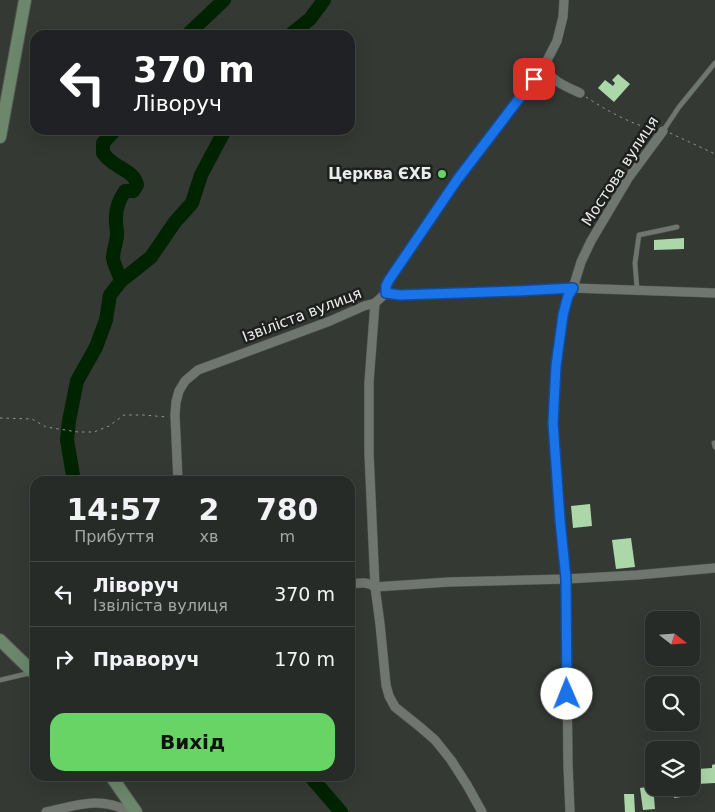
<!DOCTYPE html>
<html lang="uk">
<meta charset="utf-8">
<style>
:root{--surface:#272b27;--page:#2f332f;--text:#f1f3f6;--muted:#a4a7a7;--line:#434744;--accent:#67d465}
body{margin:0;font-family:"DejaVu Sans",sans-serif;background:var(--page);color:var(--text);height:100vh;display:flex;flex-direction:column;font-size:19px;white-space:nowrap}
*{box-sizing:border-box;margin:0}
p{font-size:16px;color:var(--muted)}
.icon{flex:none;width:28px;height:28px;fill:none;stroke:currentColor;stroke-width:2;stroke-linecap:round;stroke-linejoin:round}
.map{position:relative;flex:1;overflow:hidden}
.panel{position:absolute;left:30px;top:476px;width:325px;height:305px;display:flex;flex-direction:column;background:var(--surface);border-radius:15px;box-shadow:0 5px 20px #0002,0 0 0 1px var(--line)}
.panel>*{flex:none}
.top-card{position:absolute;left:30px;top:30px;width:325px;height:105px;border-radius:15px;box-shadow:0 5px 20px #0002,0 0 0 1px var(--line);background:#202124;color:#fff;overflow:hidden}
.needle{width:32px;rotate:107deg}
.controls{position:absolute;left:645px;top:611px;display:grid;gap:10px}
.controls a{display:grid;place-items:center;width:55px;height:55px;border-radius:10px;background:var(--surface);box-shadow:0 5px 20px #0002,0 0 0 1px var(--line);font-size:25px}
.pin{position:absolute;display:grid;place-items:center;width:42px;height:42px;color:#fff;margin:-21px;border-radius:10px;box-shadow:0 2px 8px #0006}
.me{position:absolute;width:55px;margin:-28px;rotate:359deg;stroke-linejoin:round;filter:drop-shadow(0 0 4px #0008)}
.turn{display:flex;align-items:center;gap:18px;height:105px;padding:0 20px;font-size:22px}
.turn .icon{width:65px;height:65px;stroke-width:2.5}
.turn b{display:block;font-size:35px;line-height:42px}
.eta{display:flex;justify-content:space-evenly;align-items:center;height:85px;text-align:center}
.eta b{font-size:30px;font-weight:800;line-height:35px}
.primary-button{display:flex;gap:10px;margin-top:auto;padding:10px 20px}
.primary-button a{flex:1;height:58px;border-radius:15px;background:var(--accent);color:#111;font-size:20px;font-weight:800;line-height:58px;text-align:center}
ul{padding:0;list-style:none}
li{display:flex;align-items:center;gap:15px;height:65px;padding:0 20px;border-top:1px solid var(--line)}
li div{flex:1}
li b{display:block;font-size:19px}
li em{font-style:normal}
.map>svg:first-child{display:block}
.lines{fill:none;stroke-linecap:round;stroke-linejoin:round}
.river{stroke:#002300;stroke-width:14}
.building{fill:#acd7a9}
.lane-casing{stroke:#515651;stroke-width:5.5}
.street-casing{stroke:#515651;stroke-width:10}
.secondary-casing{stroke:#515651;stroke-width:14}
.path{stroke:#929692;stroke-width:1;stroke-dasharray:2.5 4;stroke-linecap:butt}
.lane{stroke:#6f756f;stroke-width:4.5}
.street{stroke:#6f756f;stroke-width:9}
.secondary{stroke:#6c876b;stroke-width:12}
.route-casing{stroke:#114b97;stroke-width:12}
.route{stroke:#1a73e8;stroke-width:9}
.poi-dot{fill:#67d465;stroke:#1d201d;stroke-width:2}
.labels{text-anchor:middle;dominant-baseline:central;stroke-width:5;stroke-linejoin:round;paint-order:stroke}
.street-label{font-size:15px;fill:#e9ede9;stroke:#1d201d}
.poi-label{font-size:15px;font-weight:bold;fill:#e9ede9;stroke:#1d201d;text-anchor:end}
</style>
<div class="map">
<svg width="715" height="812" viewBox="0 0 715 812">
<rect width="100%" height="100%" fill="#343934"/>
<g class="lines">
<g class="river">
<polyline points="187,35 224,0"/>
<polyline points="290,35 310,19 324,0"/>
<path d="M115,130l-12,13v10c3,4 6,7 9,9 9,7 23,11 25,23l-4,6h-8c-7,10 -10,19 -9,31 0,4 1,8 1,12 0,8 -4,16 -4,24 1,8 6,15 8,23"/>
<polyline points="74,481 67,440 69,421 77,381 96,347 106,320 110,295 121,281 151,257 175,222 192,203 201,175 225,130"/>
<polyline points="310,776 341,812"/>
</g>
</g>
<g class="building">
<polygon points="618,74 630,84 614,102 598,88 605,80 613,86 615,83 612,80"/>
<polygon points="684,238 684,249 654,250 654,240"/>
<polygon points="590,504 592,526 573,528 571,506"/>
<polygon points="631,538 635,567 616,569 612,540"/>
<polygon points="715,764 715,783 697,784 697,769 712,768 712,765"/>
<polygon points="653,786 655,809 643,810 640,788"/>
<polygon points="674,788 680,788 681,797 674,798"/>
<polygon points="624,794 634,794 635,812 625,812"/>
</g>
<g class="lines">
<g class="lane-casing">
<g id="lane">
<polyline points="663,131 679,107 715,63"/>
<polyline points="637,289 635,263 639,235 677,227"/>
<polyline points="714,443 715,447"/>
<polyline points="0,680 30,673"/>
</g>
</g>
<g class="street-casing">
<g id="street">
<path d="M543,68c11,14 22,18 37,25"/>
<polyline points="386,293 386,286 389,279 457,180 543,68 557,41 563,17 564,0"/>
<polyline points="375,303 369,382 369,453 375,587 380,624 386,685 389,696 395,707 420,727 435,740 451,760 467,785 482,812"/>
<polyline points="178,481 175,415 176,402 179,391 185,381 198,370 330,321 364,306 375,303 386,293 400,295 518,291 573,288 715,293"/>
<path d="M350,584c9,-1 17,-3 25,3l74,-5 117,-3 71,-4 78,-7"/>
<path d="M46,812c33,-7 52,-16 85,0"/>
<polyline points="570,812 568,765 566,579 560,520 553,423 556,366 563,315 568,296 573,288 581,262 591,241 629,177 663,131"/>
</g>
</g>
<g class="secondary-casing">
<g id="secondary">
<polyline points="0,137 25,0"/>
<polyline points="0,640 35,674"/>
<polyline points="111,776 136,812"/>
</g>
</g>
<g class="path">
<path d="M586,97c18,12 48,29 68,32"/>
<polyline points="670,133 715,154"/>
<polyline points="0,418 32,419 46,427 78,432 94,432 109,426 124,415 143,415 167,417"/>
</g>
<use href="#lane" class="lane"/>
<use href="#street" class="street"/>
<use href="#secondary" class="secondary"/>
</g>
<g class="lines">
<g class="route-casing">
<polyline id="route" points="534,79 457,180 389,280 386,286 386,293 400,295 518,291 573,288 568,296 563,315 556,366 553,423 560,520 566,579 567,694"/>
</g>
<use href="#route" class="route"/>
</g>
<circle class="poi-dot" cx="442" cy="174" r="5"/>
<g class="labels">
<g class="street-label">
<text transform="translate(620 171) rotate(-57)">Мостова вулиця</text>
<text transform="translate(302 315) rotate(-21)">Ізвіліста вулиця</text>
</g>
<g class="poi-label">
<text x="432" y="174">Церква ЄХБ</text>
</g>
</g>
</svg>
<div class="controls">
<a><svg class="needle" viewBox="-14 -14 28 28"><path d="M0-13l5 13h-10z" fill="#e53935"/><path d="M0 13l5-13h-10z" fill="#a4a7a7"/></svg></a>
<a><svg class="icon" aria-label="search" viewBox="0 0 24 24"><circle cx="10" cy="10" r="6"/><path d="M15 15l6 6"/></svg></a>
<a><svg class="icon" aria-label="layers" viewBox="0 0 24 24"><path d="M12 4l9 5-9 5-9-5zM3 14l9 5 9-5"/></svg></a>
</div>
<div class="pin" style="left:534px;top:79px;background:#d93025"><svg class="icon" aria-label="arrive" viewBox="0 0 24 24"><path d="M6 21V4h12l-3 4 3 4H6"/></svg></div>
<svg class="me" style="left:567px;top:694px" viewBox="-20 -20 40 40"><circle r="19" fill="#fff"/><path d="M0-13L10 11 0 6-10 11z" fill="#1a73e8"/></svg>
<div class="top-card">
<div class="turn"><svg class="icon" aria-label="left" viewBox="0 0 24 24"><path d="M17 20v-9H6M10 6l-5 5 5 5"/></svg><div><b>370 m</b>Ліворуч</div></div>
</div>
<section class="panel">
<div class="eta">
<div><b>14:57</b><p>Прибуття</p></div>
<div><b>2</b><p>хв</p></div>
<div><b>780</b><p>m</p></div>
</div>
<ul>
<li><svg class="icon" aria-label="left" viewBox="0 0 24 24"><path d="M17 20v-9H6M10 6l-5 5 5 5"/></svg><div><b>Ліворуч</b><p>Ізвіліста вулиця</p></div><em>370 m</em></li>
<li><svg class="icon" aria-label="right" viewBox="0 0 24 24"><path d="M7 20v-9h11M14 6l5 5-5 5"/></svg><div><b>Праворуч</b></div><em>170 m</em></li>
</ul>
<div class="primary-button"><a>Вихід</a></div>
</section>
</div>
